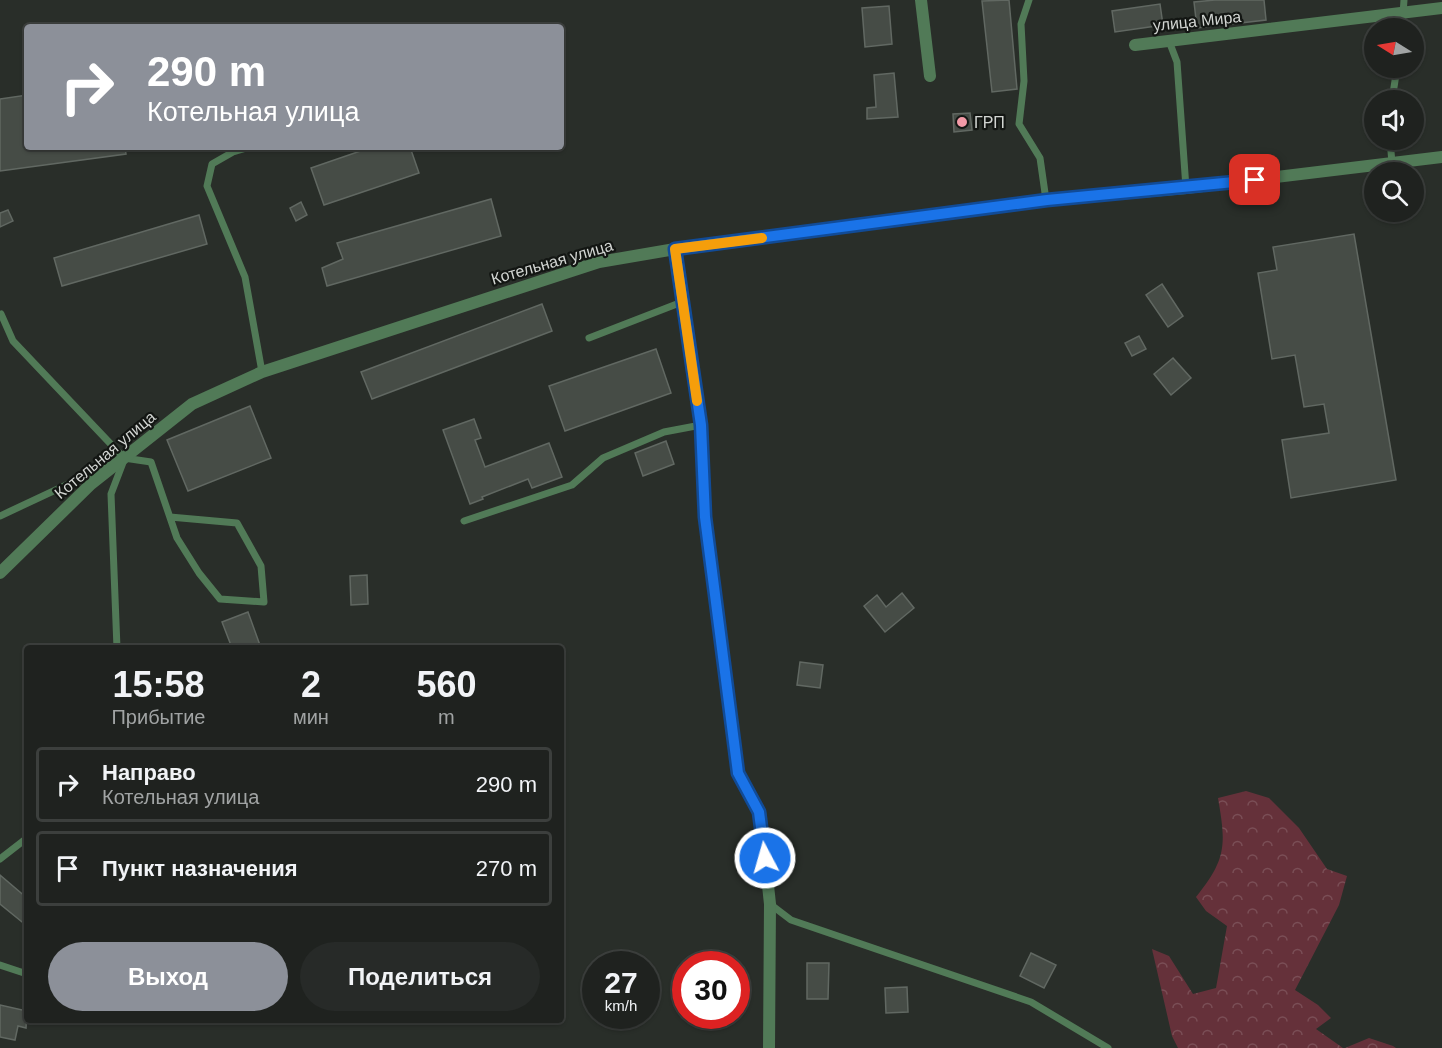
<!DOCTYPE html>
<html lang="ru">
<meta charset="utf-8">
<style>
:root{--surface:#1f221f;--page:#272a28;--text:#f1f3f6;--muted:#a1a4a4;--line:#3c3f3d;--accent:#8c9099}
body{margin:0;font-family:Arial,sans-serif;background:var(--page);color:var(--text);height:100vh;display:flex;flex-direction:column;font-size:22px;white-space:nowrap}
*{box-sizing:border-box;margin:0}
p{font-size:20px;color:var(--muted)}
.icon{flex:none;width:33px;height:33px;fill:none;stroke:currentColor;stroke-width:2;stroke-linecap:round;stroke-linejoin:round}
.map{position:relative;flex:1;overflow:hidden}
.sheet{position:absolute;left:24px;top:645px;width:540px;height:378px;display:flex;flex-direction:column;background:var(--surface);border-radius:6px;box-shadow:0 2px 4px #0004,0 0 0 2px var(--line)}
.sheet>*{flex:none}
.guide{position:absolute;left:24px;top:24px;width:540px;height:126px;border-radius:6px;box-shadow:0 2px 4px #0004,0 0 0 2px var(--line);background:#8c9099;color:#fff;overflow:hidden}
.needle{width:39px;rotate:281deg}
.buttons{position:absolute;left:1364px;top:18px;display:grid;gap:12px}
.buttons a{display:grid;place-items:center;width:60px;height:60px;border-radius:50%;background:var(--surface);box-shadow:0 2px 4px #0004,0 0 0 2px var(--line);font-size:30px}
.speed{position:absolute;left:582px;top:951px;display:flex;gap:12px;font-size:30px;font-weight:700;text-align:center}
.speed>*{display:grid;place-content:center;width:78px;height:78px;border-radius:50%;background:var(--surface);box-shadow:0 2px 4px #0004,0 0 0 2px var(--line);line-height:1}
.speed small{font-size:15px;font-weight:400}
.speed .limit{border:9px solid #d22;background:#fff;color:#111}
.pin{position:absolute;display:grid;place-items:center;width:51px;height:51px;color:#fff;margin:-26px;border-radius:12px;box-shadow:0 3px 9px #0006}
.me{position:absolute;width:66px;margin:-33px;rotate:354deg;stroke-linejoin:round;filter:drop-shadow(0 0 4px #0008)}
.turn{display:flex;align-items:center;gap:21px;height:126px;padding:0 24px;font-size:27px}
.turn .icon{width:78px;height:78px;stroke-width:2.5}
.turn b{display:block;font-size:42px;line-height:51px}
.eta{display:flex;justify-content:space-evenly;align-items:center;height:102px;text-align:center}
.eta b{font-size:36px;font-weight:600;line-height:42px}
.primary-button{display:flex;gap:12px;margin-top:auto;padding:12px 24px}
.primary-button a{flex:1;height:69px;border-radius:36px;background:var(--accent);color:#fff;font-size:24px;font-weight:600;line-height:69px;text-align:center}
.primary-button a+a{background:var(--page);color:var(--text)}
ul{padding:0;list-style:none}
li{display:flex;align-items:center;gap:18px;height:75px;margin:0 12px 9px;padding:0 12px;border:3px solid var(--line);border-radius:6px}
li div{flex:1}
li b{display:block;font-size:22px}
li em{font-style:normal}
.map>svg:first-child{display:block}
.forest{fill:url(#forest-crowns)}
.building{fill:#464c46;stroke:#616862;stroke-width:1.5}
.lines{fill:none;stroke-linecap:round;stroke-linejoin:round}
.service{stroke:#517a57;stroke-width:7}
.minor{stroke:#517a57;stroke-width:12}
.route-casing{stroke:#114b97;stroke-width:15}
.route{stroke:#1a73e8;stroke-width:10}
.slow{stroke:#f59e0b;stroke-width:10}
.poi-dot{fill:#f39aa7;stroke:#131613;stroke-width:2}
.labels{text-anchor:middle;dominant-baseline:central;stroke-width:4.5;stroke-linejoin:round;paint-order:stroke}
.street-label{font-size:16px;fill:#d2d5d2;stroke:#131613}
.poi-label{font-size:16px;fill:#d2d5d2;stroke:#131613;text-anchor:start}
</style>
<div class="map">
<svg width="1442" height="1048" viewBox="0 0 1442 1048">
<defs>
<pattern id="forest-crowns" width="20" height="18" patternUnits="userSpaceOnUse" patternTransform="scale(1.5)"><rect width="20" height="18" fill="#65313a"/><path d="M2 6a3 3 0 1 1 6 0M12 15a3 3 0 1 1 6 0" fill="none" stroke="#7a4e56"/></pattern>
</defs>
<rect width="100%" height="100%" fill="#292e29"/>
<g class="forest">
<path d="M1246,791l23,7 30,30 28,41 20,7 -8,29 -44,85 23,15 13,13 -15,11 27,19h-165l-6,-12 -20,-87 17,7 24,38 23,-6 11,-62 -21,-15 -10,-14c31,-38 30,-53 22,-99z"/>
<polygon points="1369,1038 1393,1046 1396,1048 1345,1048"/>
</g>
<g class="building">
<polygon points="1009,0 1017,89 992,92 982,1"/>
<polygon points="1215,0 1264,0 1266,20 1197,28 1194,2"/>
<polygon points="1160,4 1163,25 1115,32 1112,11"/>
<polygon points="889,6 892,44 865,47 862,8"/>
<polygon points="894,73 898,117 867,119 867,108 876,107 874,75"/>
<polygon points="27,95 27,147 125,147 126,154 0,171 0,99"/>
<polygon points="970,113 972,130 954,132 953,114"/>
<polygon points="372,147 410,147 419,173 324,205 311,168"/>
<polygon points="491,199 501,236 327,286 322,268 343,259 337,243"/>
<polygon points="301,202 307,215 296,221 290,208"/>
<polygon points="8,210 13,221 0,227 0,213"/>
<polygon points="199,215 207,244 62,286 54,258"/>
<polygon points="1354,234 1396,480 1291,498 1282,440 1329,433 1324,404 1304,407 1295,355 1272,359 1258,273 1277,270 1273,247"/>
<polygon points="1162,284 1183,316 1168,327 1146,295"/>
<polygon points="542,304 552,331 372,399 361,372"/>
<polygon points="1139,336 1146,349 1132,356 1125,343"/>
<polygon points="656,349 671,393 565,431 549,386"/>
<polygon points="1173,358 1191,378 1171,395 1154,374"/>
<polygon points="250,406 271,458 188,491 167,440"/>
<polygon points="474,419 481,438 475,440 485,467 549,443 562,477 532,488 528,479 482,497 483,499 470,504 443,430"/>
<polygon points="666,441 674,464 643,476 635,453"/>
<polygon points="367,575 368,604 351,605 350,576"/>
<polygon points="902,593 914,608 885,632 864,606 877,595 886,607"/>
<polygon points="248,612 261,648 232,648 222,622"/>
<polygon points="800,662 823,665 820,688 797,685"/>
<polygon points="0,875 27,898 27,926 0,904"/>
<polygon points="1031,953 1056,965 1044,988 1020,976"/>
<polygon points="807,963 829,963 828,999 807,999"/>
<polygon points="907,987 908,1012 886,1013 885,988"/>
<polygon points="0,1005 27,1011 26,1028 18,1026 15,1040 0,1037"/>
</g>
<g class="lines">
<g class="service">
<polyline points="1029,0 1021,24 1024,81 1019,124 1040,158 1046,200"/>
<polyline points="1402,28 1404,0"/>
<polyline points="1169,41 1177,62 1186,188"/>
<polyline points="1392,100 1397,68"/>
<polyline points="1390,140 1392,163"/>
<polyline points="250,147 233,152 212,164 207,186 245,277 262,372"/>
<polyline points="1,314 13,341 124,458 151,462 177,538 199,573 220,599 264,602 261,566 237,523 170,517"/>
<polyline points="589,338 682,302"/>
<polyline points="0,516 109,465"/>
<polyline points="464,521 572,485 603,458 664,432 701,425"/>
<polyline points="117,648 111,494 124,460"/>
<polyline points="0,859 27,838"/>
<polyline points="770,904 791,920 1031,1002 1108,1048"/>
<polyline points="0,965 27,974"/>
<polyline points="277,1020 277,1021"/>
</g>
<g class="minor">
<polyline points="921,0 930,76"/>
<polyline points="1135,45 1442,8"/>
<polyline points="675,249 701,425 705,517 738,773 760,812 770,904 769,1048"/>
<polyline points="0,573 91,484 192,404 262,372 599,262 675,249 1046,200 1186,188 1442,157"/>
</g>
</g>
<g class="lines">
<g class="route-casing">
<polyline id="route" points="765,858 759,812 738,773 705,517 701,425 675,249 1047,200 1255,180"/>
</g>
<use href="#route" class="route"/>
<polyline class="slow" points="697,401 675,249 762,238"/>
</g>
<circle class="poi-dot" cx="962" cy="122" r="6"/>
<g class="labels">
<g class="street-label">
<text transform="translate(1197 21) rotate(-6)">улица Мира</text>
<text transform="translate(552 262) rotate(-16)">Котельная улица</text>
<text transform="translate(105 455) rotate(-40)">Котельная улица</text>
</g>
<g class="poi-label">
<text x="974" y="122">ГРП</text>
</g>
</g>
</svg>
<div class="buttons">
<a><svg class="needle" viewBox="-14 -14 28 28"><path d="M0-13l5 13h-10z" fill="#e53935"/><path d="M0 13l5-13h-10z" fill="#a1a4a4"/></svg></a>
<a><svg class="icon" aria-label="sound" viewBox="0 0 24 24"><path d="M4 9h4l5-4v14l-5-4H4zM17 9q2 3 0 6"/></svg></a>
<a><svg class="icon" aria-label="search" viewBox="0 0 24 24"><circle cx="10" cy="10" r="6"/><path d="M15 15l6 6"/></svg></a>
</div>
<div class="speed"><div>27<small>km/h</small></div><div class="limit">30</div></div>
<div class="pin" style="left:1255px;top:180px;background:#d93025"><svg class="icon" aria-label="arrive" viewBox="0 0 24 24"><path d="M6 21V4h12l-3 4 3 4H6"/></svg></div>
<svg class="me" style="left:765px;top:858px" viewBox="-20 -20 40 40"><circle r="17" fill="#1a73e8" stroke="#fff" stroke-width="3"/><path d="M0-11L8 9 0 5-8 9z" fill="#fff"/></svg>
<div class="guide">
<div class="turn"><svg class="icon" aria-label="right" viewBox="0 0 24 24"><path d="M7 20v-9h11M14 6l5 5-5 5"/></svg><div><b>290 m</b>Котельная улица</div></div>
</div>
<section class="sheet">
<div class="eta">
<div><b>15:58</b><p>Прибытие</p></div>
<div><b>2</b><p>мин</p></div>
<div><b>560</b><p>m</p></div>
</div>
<ul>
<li><svg class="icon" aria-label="right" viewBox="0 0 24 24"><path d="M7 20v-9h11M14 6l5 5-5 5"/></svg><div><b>Направо</b><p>Котельная улица</p></div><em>290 m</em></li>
<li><svg class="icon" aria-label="arrive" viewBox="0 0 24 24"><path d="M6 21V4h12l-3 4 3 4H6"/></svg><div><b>Пункт назначения</b></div><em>270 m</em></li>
</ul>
<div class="primary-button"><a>Выход</a><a>Поделиться</a></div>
</section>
</div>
